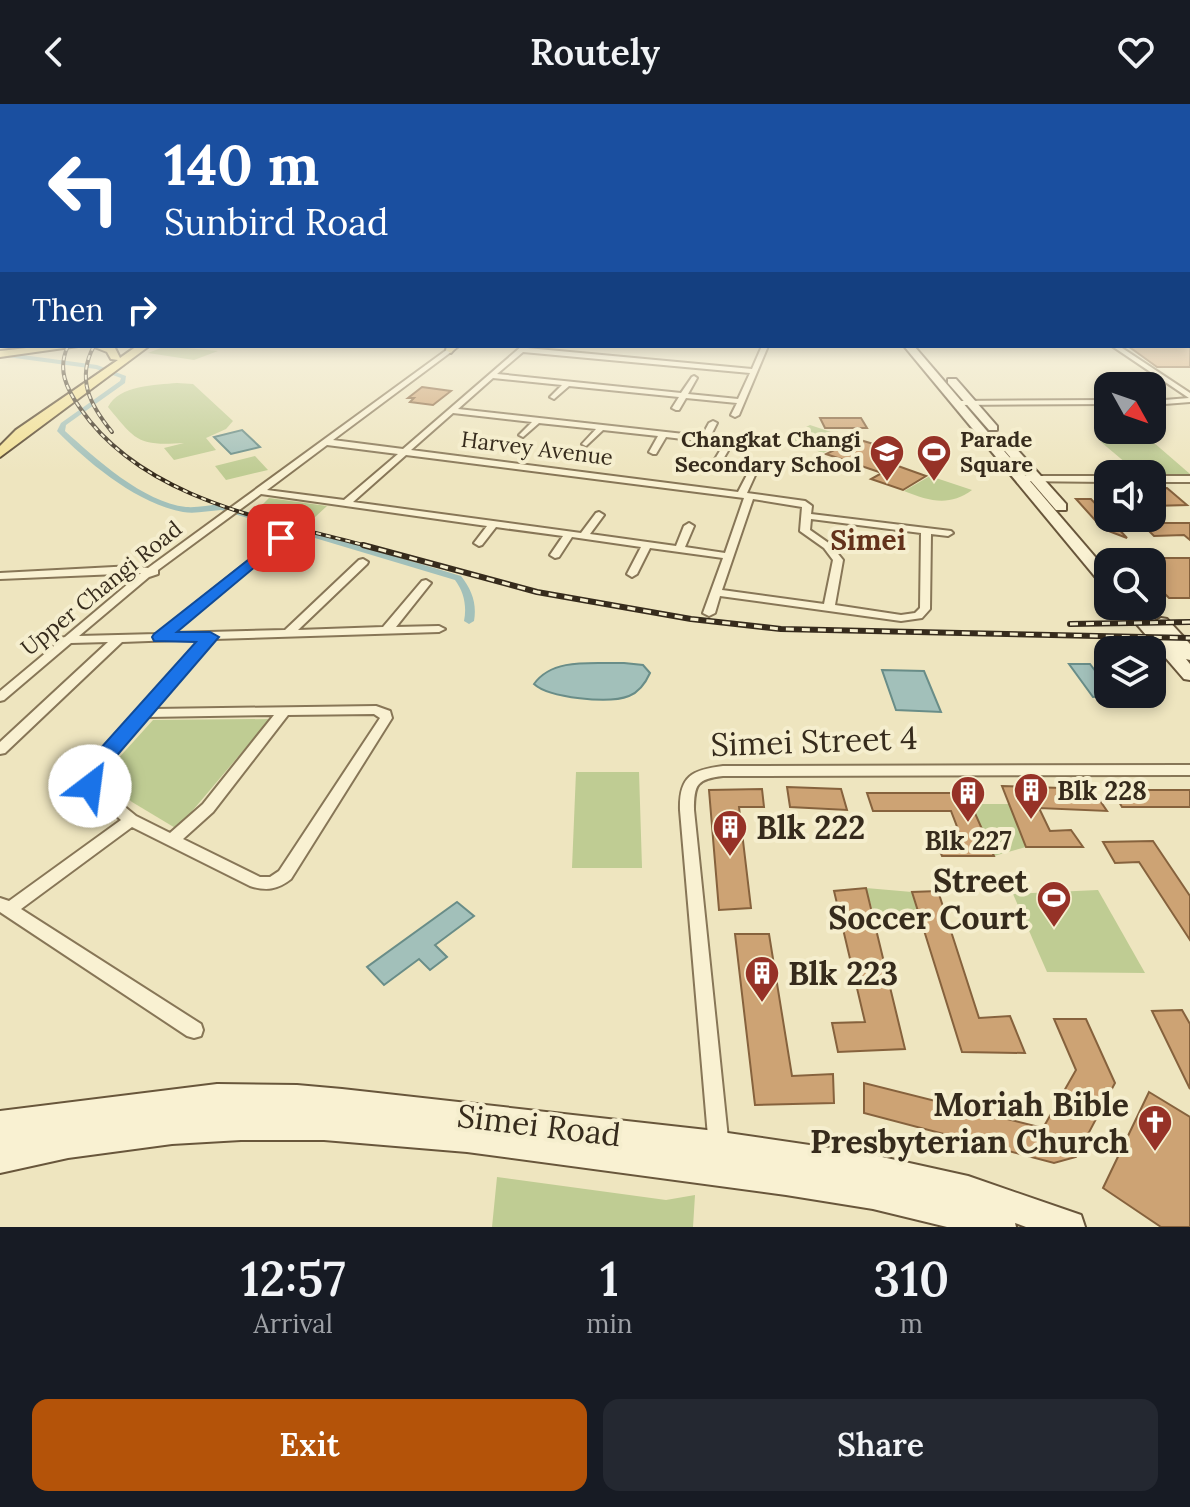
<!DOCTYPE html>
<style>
:root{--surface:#171b24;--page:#242831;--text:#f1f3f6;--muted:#9ea1a6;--accent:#b45309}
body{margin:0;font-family:Lora,serif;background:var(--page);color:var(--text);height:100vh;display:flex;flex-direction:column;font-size:30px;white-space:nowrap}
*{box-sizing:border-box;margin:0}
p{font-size:26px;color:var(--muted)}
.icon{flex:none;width:44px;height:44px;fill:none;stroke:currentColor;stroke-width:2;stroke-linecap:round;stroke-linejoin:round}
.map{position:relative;height:1123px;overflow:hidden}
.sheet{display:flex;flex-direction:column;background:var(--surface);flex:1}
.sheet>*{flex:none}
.guide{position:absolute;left:0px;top:0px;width:1190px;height:244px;box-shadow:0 4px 12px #0003;background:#1a4fa0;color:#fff;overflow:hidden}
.needle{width:52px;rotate:130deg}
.tools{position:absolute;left:1094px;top:268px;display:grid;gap:16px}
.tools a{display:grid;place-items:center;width:72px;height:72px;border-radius:16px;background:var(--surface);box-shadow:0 4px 12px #0003;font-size:40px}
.pin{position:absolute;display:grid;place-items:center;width:68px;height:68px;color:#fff;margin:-34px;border-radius:16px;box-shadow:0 4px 12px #0006}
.me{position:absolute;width:88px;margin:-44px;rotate:30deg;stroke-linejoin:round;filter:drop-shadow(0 0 6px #0008)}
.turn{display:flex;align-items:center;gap:28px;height:168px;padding:0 32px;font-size:36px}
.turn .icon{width:104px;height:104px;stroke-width:2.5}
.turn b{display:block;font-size:56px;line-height:68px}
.then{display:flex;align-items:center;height:76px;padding:0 32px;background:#0003;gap:16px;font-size:30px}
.eta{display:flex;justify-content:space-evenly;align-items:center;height:136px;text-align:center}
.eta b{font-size:48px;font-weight:600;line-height:56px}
.button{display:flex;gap:16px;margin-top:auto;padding:16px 32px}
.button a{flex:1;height:92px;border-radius:16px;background:var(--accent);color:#fff;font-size:32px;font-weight:600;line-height:92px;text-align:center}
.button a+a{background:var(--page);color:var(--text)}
header{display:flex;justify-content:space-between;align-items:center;height:104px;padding:0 32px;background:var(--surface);font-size:36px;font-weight:600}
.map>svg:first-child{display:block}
.green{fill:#bfcc93}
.water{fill:#a2c0ba;stroke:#698d88;stroke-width:2}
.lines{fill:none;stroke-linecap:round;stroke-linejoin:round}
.canal{fill:#a2c0ba;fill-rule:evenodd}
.building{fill:#cda374;stroke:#86623d;stroke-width:2}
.street-casing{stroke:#877657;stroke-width:4}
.secondary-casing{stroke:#68563b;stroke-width:4}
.primary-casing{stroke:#54432c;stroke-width:4}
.highway-casing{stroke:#54432c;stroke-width:4}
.street{fill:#f9f1d2;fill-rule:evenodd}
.secondary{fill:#f9f1d2;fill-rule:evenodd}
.primary{fill:#f2e095;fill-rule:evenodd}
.highway{fill:#dfaf4d;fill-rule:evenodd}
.rail-far1-casing{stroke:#362b1c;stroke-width:4}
.rail-casing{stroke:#362b1c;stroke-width:6}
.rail-far1{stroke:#f5eece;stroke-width:2;stroke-dasharray:5;stroke-linecap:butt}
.rail{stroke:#f5eece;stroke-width:3;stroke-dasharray:8;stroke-linecap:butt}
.route{fill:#1a73e8;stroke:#114b97;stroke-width:2}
.labels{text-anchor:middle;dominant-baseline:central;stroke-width:8;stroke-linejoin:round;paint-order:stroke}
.far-poi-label{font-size:22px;font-weight:bold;fill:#362b1c;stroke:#f5eece;text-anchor:end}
.far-street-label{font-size:22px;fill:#362b1c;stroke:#f5eece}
.poi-label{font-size:26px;font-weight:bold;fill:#362b1c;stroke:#f5eece;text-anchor:start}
.neighbourhood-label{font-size:28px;font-weight:bold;fill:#63321b;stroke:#f5eece}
.near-street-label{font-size:32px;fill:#362b1c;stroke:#f5eece}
.near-poi-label{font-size:32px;font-weight:bold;fill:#362b1c;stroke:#f5eece;text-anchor:start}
</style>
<header><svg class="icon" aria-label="back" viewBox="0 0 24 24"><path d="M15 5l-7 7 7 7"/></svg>Routely<svg class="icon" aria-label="heart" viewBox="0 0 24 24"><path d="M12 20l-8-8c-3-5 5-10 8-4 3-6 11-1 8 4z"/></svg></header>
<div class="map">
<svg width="1190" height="1123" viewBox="0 0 1190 1123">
<rect width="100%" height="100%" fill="#eee5bf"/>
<g class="green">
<polygon points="166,242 218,247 194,256 148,249"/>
<path d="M177,279l16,1 40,37 -7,8 -20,9 10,12 -42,10 -10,-12 20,-5c-46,3 -48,-2 -76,-36 11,-22 48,-22 69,-24z"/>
<polygon points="810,321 852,335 823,349 783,335"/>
<polygon points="1101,338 1153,338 1190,370 1139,370"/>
<polygon points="255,352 268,366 226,376 215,362"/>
<path d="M930,372l42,14c-23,17 -43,11 -68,1z"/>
<polygon points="269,394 327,402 314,414 263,400"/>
<polygon points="270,615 177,725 132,698 109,678 115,658 153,616"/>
<polygon points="576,668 639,668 642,764 572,764"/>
<polygon points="971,700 1010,700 1026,743 994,752"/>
<polygon points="866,784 912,788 920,815 875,814"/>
<polygon points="1098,786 1145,869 1047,868 1013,790"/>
<polygon points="497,1073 666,1096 695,1091 693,1123 492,1123"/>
</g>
<g class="water">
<polygon points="242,326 260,343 231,350 214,333"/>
<path d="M624,559l19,2 7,8c-4,9 -11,19 -21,23 -20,8 -80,2 -95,-12 19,-27 60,-20 90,-21z"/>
<polygon points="1069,560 1090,560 1108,584 1108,590 1114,592 1093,593"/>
<polygon points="882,566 924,567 941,608 896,606"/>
<polygon points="457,798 474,812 435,841 447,853 430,866 419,855 384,881 367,863"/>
</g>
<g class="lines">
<path class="canal" d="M0,248l97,13 29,11 -1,7 -59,42 -1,6c31,28 78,71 121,76 13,1 26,-3 38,-2l237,71c11,14 16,28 13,45l-5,3 -5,-3c3,-15 0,-29 -9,-41l-234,-70c-13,1 -26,4 -38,2 -45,-8 -95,-49 -126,-81l4,-8 59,-42 1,-3 -25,-9 -96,-13z"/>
</g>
<g class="building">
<polygon points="1128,242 1190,242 1190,263 1157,263"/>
<polygon points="422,283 451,287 433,301 410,298 414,294 408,294"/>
<polygon points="820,314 861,314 867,324 825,324"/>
<polygon points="857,335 900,348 884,357 926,372 903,386 871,375 882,369 826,350"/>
<polygon points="1167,384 1187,401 1152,402 1152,385"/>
<polygon points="1076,395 1091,395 1127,434 1103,425"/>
<polygon points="1141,419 1190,419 1190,436 1184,431 1154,432"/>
<polygon points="1152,454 1190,454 1190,494 1169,494 1152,477"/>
<polygon points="1002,682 1092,685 1107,707 1039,704 1050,727 1071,726 1083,743 1026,743"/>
<polygon points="787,683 841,685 847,706 790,703"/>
<polygon points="762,685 764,703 739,703 751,804 719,806 709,686"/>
<polygon points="1112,686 1190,686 1190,703 1122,703"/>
<polygon points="867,689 966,689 994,752 942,752 934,733 961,733 951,707 873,707"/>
<polygon points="1153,737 1190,792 1190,836 1139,758 1115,759 1103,738"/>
<polygon points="866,784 905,945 838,948 832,919 865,918 834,787"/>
<polygon points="938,787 979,914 1010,912 1025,949 962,948 912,788"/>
<polygon points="735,830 769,830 792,972 833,970 834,999 755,1001"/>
<polygon points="1182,906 1190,920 1190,985 1152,907"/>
<polygon points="1054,915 1086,915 1115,979 1076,1053 1054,1059 864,1009 864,979 1043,1024 1076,966"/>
<polygon points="1149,988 1190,1013 1190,1123 1161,1123 1103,1084"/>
</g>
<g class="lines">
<g class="street-casing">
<g id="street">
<path d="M452,242h7l-126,94 70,9 119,-103h7l-2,2 225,21 10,-23h6l-29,69 -4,2 -4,-2 6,-12 -51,-5 -7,12h-3l-4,-2 7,-11 -110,-11 -15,13 -4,-2 12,-12 -69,-7 -35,31 244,27 7,-13 4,-2 4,2 -7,14 49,6 4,2 -4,2 -27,-3 -10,17 -7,-2 9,-15 -58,-7 -10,17h-3l-4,-2 9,-16 -55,-6 -17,16 -4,-2 14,-15 -57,-6 -16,14 -4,-2 13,-13 -79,-9 -42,37 327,42 12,-23h6l1,2 -10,22 58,8 7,5 -1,8 140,17 2,2 -5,3 -17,-2 -1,75 -8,9 -21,3 -181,-25 -5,17 -6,3 -6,-3 20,-55 -73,-10 -13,26 -5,3 -5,-3 14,-27 -69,-10 -13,20 -4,1 -5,-3 13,-19 -67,-9 -14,18 -3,1 -5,-3 13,-17 -226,-32 -103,76v4l-9,3 -70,59 78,-2 124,-99 3,1v4l-113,93 114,-3 74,-70 4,-1 5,3 -1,2 -69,66 85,-3 39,-46 4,-1 5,3 -35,44 43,-1 6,3 -6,3 -225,7 -60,70 222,-3 14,5 2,7 -101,161c-14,11 -25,12 -41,7l-118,-59 -111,82 180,115 2,6 -2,6 -7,2 -7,-2 -187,-124v-14l9,3 112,-81 -38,-34 8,-21 111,-126 -80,3 -117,111 -5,1v-12l108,-100 -37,1 -67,57 -4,1v-10l60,-50 1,-3 4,-1 76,-64 -141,6v-6l133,-7 15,2zM523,248l227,21 -12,26 -50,-5 9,-16 -3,-2 -2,1 -11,16 -184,-19zM327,341l71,9 -54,46 -77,-10zM406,351l338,43 -19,55 -40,-6 9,-21 -5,-3 -5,3 -8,20 -86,-12 14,-19 -5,-3 -3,1 -15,20 -228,-31zM753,395l49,8 -2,24 24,17 9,12 -9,44 -102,-14zM811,415l110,14 -1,75 -5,5 -14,2 -66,-10 8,-45 -13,-16 -20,-14zM374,610l6,4 -101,153 -9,6h-10l-77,-38 30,-27 75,-97zM274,611l-71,89 -33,29 -34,-17 -38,-31 6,-18 43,-50z"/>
<polygon points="1112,242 1123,242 1122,244 1190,289 1190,298 1152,301 1152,297 1189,294"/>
<polygon points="1108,296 1108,300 956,301 952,299 956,297"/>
<polygon points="1020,372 1108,372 1108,378 1017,377 1017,373"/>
<rect x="1152" y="372" width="38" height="6"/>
<path d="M1190,661v10l-467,1c-26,3 -29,8 -29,34l35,338 -3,7 -7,3 -7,-3 -3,-7 -29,-338c-1,-34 12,-40 43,-44z"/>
</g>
</g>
<g class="secondary-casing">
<g id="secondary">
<polygon points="904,242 914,242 1108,468 1108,483 1102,481"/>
<polygon points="948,275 956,275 997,322 997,326 989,326 948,279"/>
<polygon points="1005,341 1013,341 1066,400 1066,406 1056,406 1005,347"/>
<polygon points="1121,502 1138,502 1153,519 1161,514 1167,515 1190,540 1190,556 1186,555 1190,560 1190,576 1184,575"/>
<polygon points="217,980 297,981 342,985 707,1026 864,1049 968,1072 1081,1111 1085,1123 1026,1123 1015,1119 1016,1123 947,1123 873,1105 786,1091 467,1048 324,1036 241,1036 172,1040 68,1054 0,1069 0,1037 6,1036 0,1037 0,1007"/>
</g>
</g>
<g class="primary-casing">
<g id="primary">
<rect x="1188" y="223" width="2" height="6"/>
<polygon points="44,242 78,242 0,253 0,247"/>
<polygon points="92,242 115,244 120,254 137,242 149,242 0,353 0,342 16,326 118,256 111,255 107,248"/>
<polygon points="447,242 457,242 451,249 446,246"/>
</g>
</g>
<g class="highway-casing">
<rect id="highway" x="1188" y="212" width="2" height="6"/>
</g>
<use href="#street" class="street"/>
<use href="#secondary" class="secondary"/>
<use href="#primary" class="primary"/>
<use href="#highway" class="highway"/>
<g class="rail-far1-casing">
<g id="rail-far1">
<path d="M68,242c-11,23 -2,42 12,62 63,92 190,112 291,139"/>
<path d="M94,242c-18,33 -4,59 18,86"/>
</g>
</g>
<g class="rail-casing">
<g id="rail">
<polyline points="363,441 537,488 691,515 781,525 1190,534"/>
<polyline points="1070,520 1190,518"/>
</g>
</g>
<use href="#rail-far1" class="rail-far1"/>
<use href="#rail" class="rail"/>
</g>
<linearGradient id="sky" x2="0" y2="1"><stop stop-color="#8cb9d6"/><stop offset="0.57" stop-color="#f7f3e2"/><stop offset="1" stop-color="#f7f3e2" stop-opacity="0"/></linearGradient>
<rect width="1190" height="369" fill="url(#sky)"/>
<polygon class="route" points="281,430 286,431 286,437 177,528 210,528 219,533 107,663 97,688 82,688 79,682 90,656 196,538 154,537 152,533 154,530"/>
<defs>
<g id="school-pin" transform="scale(1.8)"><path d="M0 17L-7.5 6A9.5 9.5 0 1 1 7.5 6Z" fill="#963227" stroke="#f5eece"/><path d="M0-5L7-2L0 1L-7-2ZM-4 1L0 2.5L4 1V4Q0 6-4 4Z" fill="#fff"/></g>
<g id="stadium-pin" transform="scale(1.8)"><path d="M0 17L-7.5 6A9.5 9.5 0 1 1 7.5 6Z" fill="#963227" stroke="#f5eece"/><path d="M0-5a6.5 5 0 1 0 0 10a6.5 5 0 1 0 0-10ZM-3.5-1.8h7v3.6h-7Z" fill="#fff"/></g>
<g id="building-pin" transform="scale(1.8)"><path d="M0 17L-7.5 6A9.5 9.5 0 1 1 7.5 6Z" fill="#963227" stroke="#f5eece"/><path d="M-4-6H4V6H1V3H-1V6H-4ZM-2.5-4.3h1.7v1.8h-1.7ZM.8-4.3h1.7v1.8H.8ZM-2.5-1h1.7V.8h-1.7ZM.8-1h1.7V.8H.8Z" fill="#fff"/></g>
<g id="church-pin" transform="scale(1.8)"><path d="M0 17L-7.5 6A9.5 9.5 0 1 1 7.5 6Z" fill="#963227" stroke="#f5eece"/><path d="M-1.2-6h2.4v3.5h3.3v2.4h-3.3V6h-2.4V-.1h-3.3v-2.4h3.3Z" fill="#fff"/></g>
</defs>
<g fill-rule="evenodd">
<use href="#school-pin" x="887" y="348"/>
<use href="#stadium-pin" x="934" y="348"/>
<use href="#building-pin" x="1031" y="686"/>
<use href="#building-pin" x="968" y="689"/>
<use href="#building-pin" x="730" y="723"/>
<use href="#stadium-pin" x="1054" y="794"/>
<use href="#building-pin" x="762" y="869"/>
<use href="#church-pin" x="1155" y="1018"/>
</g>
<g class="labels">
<g class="far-poi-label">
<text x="861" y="335">Changkat Changi<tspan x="861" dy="25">Secondary School</tspan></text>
<text x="960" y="335" text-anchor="start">Parade<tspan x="960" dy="25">Square</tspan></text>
</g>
<g class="far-street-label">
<text transform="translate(537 344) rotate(7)">Harvey Avenue</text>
<text transform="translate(101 484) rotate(-39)">Upper Changi Road</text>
</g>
<g class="poi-label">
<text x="1057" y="686">Blk 228</text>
<text x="968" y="736" text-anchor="middle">Blk 227</text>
</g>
<g class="neighbourhood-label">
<text x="868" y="436">Simei</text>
</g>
<g class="near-street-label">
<text transform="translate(814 637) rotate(-2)">Simei Street 4</text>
<text transform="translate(539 1021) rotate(7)">Simei Road</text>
</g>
<g class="near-poi-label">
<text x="756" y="723">Blk 222</text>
<text x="1028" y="776" text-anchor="end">Street<tspan x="1028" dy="37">Soccer Court</tspan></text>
<text x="788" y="869">Blk 223</text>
<text x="1129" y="1000" text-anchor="end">Moriah Bible<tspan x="1129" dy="37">Presbyterian Church</tspan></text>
</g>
</g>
</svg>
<div class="tools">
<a><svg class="needle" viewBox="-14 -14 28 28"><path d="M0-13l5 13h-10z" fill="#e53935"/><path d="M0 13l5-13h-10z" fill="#9ea1a6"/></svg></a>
<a><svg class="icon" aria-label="sound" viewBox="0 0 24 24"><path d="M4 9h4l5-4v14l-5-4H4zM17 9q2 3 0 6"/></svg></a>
<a><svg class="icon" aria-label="search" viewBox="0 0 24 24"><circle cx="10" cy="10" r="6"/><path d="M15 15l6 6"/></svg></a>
<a><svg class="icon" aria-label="layers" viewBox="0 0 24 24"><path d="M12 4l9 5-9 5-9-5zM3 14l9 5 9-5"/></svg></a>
</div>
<div class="pin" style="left:281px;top:434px;background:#d93025"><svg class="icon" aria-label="arrive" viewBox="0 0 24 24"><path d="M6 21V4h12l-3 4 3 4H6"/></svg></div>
<svg class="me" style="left:90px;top:682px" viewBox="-20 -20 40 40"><circle r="19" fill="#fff"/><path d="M0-13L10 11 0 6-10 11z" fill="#1a73e8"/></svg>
<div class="guide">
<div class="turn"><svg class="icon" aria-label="left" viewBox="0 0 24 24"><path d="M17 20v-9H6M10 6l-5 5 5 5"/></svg><div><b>140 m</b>Sunbird Road</div></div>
<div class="then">Then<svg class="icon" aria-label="right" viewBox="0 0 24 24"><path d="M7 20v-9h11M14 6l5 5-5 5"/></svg></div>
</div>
</div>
<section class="sheet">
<div class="eta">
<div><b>12:57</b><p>Arrival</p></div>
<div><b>1</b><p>min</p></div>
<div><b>310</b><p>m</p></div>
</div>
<div class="button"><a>Exit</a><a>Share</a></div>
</section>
